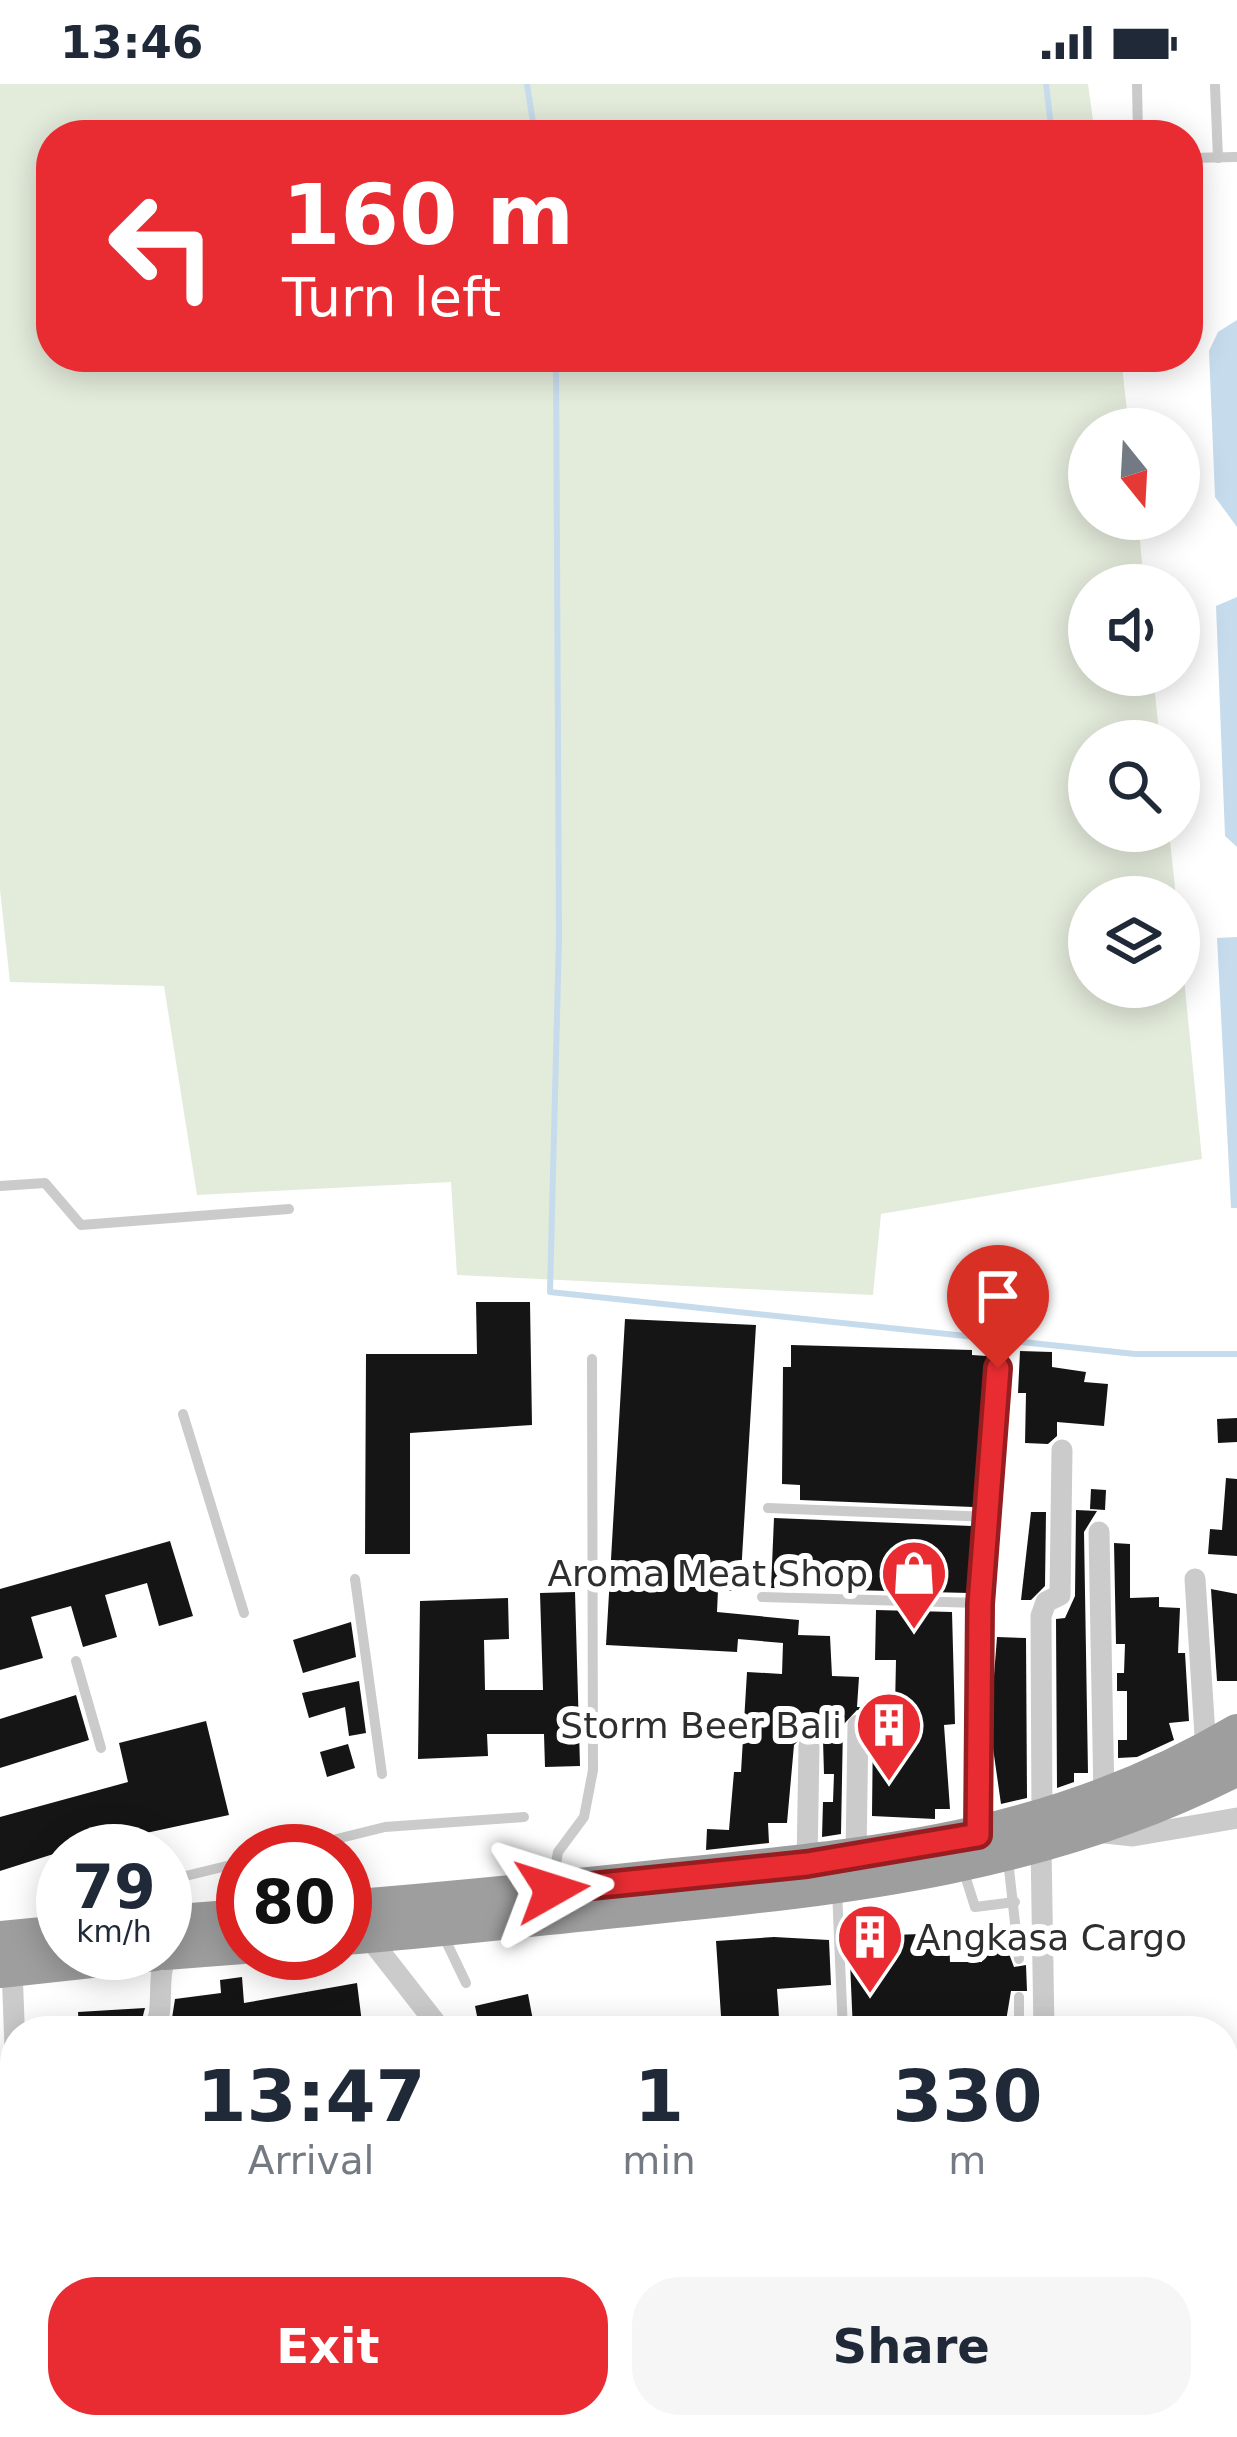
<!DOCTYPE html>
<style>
:root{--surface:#fff;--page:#f6f6f7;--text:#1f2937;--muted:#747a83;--accent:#e82c32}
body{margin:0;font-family:"DejaVu Sans",sans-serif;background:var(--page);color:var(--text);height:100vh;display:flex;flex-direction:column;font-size:45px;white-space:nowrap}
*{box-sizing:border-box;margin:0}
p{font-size:39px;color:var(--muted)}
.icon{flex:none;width:66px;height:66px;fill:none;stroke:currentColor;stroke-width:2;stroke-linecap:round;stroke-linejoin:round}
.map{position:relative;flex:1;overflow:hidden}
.side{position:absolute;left:0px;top:1932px;width:1239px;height:423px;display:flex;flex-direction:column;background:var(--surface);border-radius:48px 48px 0 0;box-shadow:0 6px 30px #0003}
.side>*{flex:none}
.banner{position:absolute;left:36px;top:36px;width:1167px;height:252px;border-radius:48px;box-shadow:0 6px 30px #0003;background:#e82c32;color:#fff;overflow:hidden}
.needle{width:78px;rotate:162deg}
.buttons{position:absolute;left:1068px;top:324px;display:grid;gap:24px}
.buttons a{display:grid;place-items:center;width:132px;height:132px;border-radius:50%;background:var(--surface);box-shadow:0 6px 30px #0003;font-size:60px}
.speed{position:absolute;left:36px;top:1740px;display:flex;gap:24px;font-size:60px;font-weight:700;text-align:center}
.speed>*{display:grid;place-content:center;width:156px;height:156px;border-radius:50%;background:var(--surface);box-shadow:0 6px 30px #0003;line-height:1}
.speed small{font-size:30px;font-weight:400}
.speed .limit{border:18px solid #d22;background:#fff;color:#111}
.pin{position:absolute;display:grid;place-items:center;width:102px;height:102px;color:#fff;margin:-123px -51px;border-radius:50% 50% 50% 0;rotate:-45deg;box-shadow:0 0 12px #0007}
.pin .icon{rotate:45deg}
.me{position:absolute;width:132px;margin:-66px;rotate:84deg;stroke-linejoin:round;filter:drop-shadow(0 0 9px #0008)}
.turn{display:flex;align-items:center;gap:42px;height:252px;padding:0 48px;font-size:54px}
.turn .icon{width:156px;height:156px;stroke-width:2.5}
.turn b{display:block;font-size:84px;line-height:102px}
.eta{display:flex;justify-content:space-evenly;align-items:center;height:204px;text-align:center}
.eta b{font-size:72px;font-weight:800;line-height:84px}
.action{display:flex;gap:24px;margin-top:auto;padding:24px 48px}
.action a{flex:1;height:138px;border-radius:48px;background:var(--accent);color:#fff;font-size:48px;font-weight:800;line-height:138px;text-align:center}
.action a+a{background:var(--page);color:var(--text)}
.status{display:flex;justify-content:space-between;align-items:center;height:84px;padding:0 60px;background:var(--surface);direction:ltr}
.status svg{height:33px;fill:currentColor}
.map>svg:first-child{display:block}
.green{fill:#e3ebdb}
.water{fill:#c6dcec}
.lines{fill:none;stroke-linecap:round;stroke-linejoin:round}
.stream{stroke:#c6dcec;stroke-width:6}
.building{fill:#151515}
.service{stroke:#cbcbcb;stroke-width:10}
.minor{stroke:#cbcbcb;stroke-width:21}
.trunk{stroke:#9e9e9e;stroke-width:36}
.route-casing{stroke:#971d20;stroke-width:30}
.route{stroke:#e82c32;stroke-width:21}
.labels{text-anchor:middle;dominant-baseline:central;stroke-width:12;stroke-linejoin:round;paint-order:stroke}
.poi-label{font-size:36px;fill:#2e2e2e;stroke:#fff;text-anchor:end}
</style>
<div class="status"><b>13:46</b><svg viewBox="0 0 49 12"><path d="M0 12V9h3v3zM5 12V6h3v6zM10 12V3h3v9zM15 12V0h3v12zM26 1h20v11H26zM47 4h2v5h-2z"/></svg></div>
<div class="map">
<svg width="1237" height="2353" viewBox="0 0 1237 2353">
<rect width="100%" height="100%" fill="#fff"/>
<polygon class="green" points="0,0 1088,0 1095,51 51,51 51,273 1121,273 1129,345 1089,345 1089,435 1138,435 1144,501 1089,501 1089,591 1153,591 1160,657 1089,657 1089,747 1169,747 1176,813 1089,813 1089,903 1179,903 1179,844 1202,1075 881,1130 873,1211 457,1191 451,1098 197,1111 164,902 10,898 0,806"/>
<g class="water">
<polygon points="1237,236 1237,443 1215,413 1209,267 1218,248"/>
<polygon points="1237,513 1237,763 1225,752 1216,522"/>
<polygon points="1237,853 1237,1124 1231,1124 1217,854"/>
</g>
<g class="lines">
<g class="stream">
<polyline points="527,0 535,51"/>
<polyline points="1046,0 1052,51"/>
<polyline points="556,273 559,853 550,1208 1135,1270 1237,1270"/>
</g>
</g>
<g class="building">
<polygon points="476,1218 530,1218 532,1341 410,1349 410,1470 365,1470 366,1270 477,1270"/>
<polygon points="625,1235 756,1241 740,1507 718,1506 717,1528 799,1536 798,1551 830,1552 832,1592 859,1593 857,1623 895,1623 896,1576 875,1576 876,1526 952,1528 955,1640 944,1641 950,1725 935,1725 935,1735 872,1732 873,1640 867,1629 857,1626 843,1641 841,1750 822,1753 823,1718 833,1718 834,1690 824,1690 823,1656 808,1647 794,1661 787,1739 768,1739 769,1759 706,1766 707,1745 729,1746 734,1688 741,1688 747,1588 782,1590 783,1559 738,1555 737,1568 606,1561"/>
<polygon points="791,1261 972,1266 972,1271 987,1272 978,1417 973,1423 800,1416 800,1401 782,1400 783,1283 791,1283"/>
<polygon points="1020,1267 1052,1268 1052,1283 1086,1288 1084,1298 1108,1300 1104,1342 1057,1338 1057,1352 1048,1360 1025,1359 1026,1309 1018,1309"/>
<polygon points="1237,1334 1237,1358 1218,1359 1217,1335"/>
<polygon points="1226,1394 1237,1395 1237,1472 1208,1470 1210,1445 1222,1446"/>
<polygon points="1091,1405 1106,1406 1105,1426 1090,1425"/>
<polygon points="1076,1426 1097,1427 1084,1448 1088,1689 1074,1689 1074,1698 1057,1704 1056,1535 1065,1534 1075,1512"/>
<polygon points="1031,1428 1046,1428 1045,1502 1031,1516 1021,1516"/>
<polygon points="774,1434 972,1442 969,1509 771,1504"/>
<polygon points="170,1457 193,1532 159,1542 147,1499 105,1511 117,1553 83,1563 71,1522 31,1533 43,1574 0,1586 0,1505"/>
<polygon points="1114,1459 1130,1460 1130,1514 1159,1513 1159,1523 1180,1524 1178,1569 1185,1569 1189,1637 1169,1639 1174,1656 1137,1673 1118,1674 1118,1656 1127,1656 1127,1607 1117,1607 1117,1589 1124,1589 1125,1560 1116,1560"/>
<polygon points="1211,1505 1237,1510 1237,1597 1217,1597"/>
<polygon points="575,1508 580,1682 545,1683 544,1650 487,1650 488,1672 418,1675 420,1517 508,1514 509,1555 484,1556 485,1606 543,1606 540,1509"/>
<polygon points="351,1538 356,1573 303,1589 293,1556"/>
<polygon points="997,1553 1026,1554 1027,1714 1001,1720 990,1643"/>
<polygon points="359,1597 366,1649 349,1652 345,1623 309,1634 302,1609"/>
<polygon points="76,1611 89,1656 0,1684 0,1635"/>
<polygon points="206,1637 229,1731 63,1767 0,1787 0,1733 128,1698 119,1659"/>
<polygon points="348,1660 355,1684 327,1693 320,1668"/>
<polygon points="949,1849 950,1878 982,1878 982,1868 1008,1867 1014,1883 1026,1881 1027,1907 1011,1907 1006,1937 987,1938 987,1947 853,1947 849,1855 860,1855 861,1877 894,1876 893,1851"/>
<polygon points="774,1853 829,1856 831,1901 777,1905 780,1947 722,1947 716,1857"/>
<polygon points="242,1893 244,1919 357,1899 363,1947 170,1947 175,1915 221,1909 220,1896"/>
<polygon points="528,1910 535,1947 480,1947 475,1922"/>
<polygon points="145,1924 139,1947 79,1947 78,1928"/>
<polygon points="0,2114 15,2114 15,2206 0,2209"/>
<polygon points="15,2236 15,2271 0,2274 0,2247 4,2239"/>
</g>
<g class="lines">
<g class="service">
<polyline points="1137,1 1138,51"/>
<polyline points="1215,2 1218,74"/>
<polyline points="1188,74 1237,73"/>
<polyline points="0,1102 45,1099 81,1141 289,1125"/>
<polyline points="183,1330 244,1529"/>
<polyline points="768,1424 990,1433"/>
<polyline points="355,1495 382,1690"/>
<polyline points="762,1513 980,1519"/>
<polyline points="76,1577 101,1664"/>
<polyline points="977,1742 980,1519 998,1284"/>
<polyline points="288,1767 385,1743 524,1733"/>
<polyline points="1008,1776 1019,1875"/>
<polyline points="963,1785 975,1823 1015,1818"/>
<polyline points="553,1796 558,1768 584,1733 593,1686 592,1275"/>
<polyline points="165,1797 243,1778"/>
<polyline points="837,1806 843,1947"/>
<polyline points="444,1853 466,1899"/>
<polyline points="1012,1947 1019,1933 1019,1913"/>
</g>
<g class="minor">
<polyline points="1099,1448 1104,1715"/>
<polyline points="1195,1495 1206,1667"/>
<polyline points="1042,1736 1041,1532 1046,1518 1060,1511 1062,1366"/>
<polyline points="1096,1748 1133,1752 1237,1734"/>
<polyline points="1041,1763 1044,1947"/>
<polyline points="856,1772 858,1641"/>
<polyline points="807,1780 809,1662"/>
<polyline points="367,1851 442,1947"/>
<polyline points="12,1884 15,1964"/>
<path d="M154,1947c12,-24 1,-50 13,-79"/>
<polyline points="0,2224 15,2221"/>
<polyline points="78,2340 92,2340"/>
<polyline points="258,2340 261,2353"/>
<polyline points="600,2340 600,2353"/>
<polyline points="546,2353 548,2340"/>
<polyline points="1058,2353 1059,2340"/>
</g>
<g class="trunk">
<path d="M345,1824c110,-9 219,-20 329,-32 205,-21 380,-36 563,-144"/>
<polyline points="165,1839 243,1833"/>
<path d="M345,1853c100,-8 200,-20 300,-30 206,-20 406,-43 592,-139"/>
<polyline points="0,1855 63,1849"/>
<polyline points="165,1868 243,1862"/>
<polyline points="0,1886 155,1869"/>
</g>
</g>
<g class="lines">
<g class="route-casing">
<polyline id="route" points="552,1806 807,1780 978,1751 980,1520 998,1284"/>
</g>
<use href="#route" class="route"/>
</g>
<defs>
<g id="shop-pin" transform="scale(3.45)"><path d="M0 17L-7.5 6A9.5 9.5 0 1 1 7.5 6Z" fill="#e82c32" stroke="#fff"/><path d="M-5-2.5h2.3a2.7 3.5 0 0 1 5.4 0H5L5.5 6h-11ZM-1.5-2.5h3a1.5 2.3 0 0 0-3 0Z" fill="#fff"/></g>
<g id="building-pin" transform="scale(3.45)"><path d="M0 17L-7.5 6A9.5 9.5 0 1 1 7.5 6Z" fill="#e82c32" stroke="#fff"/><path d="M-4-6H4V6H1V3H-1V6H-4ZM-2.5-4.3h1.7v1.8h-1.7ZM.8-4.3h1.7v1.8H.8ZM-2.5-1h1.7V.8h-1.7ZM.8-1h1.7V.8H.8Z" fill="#fff"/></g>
</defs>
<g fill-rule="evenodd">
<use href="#shop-pin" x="914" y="1489"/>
<use href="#building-pin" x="889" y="1641"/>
<use href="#building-pin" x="870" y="1853"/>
</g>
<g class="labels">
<g class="poi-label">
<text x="868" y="1489">Aroma Meat Shop</text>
<text x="842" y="1641">Storm Beer Bali</text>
<text x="916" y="1853" text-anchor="start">Angkasa Cargo</text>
</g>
</g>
</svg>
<div class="buttons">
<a><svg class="needle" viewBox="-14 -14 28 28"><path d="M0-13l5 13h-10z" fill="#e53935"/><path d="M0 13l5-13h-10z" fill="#747a83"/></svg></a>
<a><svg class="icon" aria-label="sound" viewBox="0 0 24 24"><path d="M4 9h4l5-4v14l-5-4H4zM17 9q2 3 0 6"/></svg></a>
<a><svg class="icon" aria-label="search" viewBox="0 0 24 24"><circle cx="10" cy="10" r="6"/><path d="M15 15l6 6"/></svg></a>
<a><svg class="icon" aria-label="layers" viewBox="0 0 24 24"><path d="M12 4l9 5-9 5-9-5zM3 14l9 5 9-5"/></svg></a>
</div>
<div class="speed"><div>79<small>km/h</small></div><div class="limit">80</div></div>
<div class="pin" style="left:998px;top:1284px;background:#d93025"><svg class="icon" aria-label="arrive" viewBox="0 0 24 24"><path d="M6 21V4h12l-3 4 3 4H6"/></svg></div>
<svg class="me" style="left:552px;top:1806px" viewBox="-20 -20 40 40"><path d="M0-17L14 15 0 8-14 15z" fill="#e82c32" stroke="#fff" stroke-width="4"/></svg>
<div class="banner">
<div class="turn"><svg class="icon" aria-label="left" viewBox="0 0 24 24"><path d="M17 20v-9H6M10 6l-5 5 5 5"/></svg><div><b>160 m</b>Turn left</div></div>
</div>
<section class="side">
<div class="eta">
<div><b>13:47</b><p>Arrival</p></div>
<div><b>1</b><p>min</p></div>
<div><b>330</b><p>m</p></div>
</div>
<div class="action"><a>Exit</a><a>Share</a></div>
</section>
</div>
